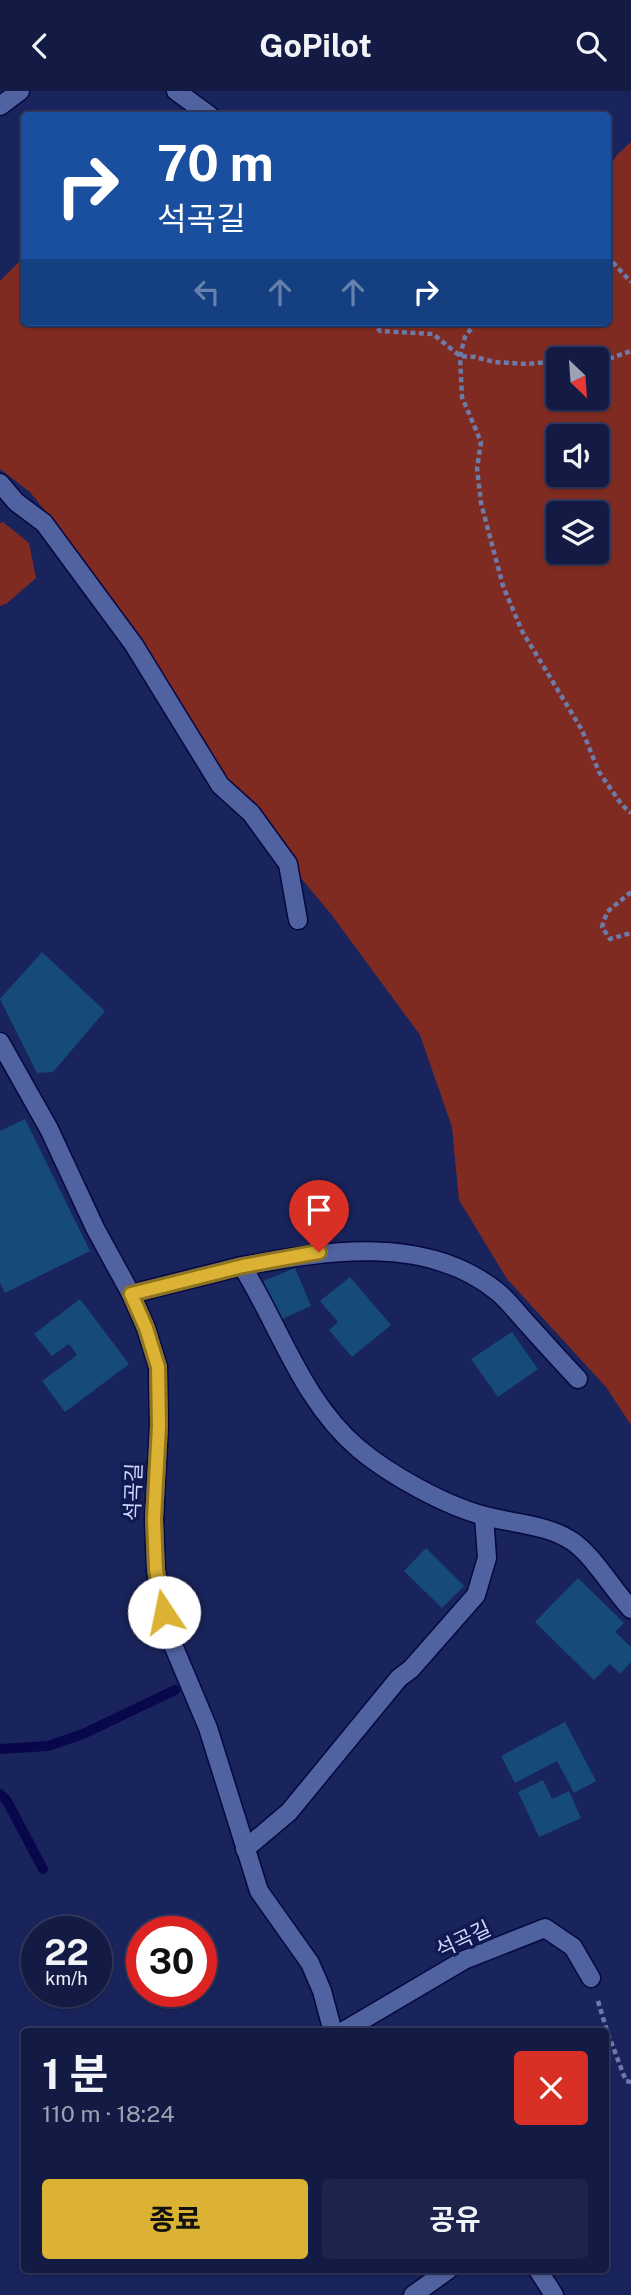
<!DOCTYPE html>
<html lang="ko">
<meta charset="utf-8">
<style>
:root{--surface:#131b45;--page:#1c244c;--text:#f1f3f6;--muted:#9da1b3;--line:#32395e;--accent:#dbb233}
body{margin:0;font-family:"Public Sans","Noto Sans KR",sans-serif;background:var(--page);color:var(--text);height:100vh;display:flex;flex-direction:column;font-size:26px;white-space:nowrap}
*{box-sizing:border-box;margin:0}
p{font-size:23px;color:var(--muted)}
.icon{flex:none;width:38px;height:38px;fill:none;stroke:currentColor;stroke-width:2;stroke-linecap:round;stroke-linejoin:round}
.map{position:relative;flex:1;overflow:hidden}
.side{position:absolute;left:21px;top:1937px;width:588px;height:245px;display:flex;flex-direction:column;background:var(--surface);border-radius:7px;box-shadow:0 2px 5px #0004,0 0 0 2px var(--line)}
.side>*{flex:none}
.guide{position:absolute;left:21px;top:21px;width:590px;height:214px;border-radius:7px;box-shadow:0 2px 5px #0004,0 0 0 2px var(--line);background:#1a4fa0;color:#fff;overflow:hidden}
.needle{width:46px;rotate:155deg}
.tools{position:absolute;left:546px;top:256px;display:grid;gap:14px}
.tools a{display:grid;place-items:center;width:63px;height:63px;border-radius:7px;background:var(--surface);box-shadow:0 2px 5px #0004,0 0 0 2px var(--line);font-size:35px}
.speed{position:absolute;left:21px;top:1825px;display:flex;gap:14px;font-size:35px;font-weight:700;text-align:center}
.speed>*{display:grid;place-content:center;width:91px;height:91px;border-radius:50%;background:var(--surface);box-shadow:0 2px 5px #0004,0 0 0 2px var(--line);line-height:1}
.speed small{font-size:18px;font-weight:400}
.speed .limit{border:10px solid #d22;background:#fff;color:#111}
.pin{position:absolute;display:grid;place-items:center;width:60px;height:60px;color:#fff;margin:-72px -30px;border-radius:50% 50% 50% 0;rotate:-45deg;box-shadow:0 0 7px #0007}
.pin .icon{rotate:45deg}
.me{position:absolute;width:77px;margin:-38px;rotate:349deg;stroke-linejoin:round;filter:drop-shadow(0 0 5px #0008)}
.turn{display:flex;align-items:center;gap:24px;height:147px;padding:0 21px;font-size:32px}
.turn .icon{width:91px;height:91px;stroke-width:2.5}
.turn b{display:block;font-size:49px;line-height:60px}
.lanes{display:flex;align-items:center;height:66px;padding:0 21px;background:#0003;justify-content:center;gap:35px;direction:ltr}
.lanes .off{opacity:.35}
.round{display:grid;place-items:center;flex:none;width:74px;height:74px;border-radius:7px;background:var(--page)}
.overview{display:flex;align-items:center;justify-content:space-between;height:119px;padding:0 21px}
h1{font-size:42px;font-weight:700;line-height:52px}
.primary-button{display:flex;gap:14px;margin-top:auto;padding:14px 21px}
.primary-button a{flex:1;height:80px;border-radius:7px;background:var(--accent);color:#111;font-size:28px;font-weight:700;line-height:80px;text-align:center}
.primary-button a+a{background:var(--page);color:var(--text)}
header{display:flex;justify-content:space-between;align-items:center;height:91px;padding:0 21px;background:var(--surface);font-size:32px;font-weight:700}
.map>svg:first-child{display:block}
.green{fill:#802b21;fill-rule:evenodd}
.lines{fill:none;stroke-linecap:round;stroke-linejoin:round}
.stream{stroke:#08074c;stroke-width:10}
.building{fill:#164a78}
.minor-casing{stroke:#06083f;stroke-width:21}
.path{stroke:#6e7aa8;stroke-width:4.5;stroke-dasharray:5 3.5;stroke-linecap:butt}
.minor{stroke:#5062a0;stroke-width:18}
.route-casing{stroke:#8e7421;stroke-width:18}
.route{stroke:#dbb233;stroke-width:12}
.labels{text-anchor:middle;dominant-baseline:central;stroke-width:7;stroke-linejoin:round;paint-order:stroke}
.street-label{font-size:21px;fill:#ccd8fb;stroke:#101a50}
</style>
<header><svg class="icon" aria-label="back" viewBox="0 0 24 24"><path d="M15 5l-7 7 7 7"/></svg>GoPilot<svg class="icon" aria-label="search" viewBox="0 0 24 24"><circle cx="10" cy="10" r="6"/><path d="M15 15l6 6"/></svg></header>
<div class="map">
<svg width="631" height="2204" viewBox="0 0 631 2204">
<rect width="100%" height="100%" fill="#19245c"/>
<g class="green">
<path d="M631,51v1283l-25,-38 -99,-108 -48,-79 -7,-73 -32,-92 -89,-121 -76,-91 -116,-159 -83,-140 -26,-32 -30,-23v-188l24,-24v65h583v-151l10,-16zM558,268h39v38h-39zM558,345h39v38h-39zM558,422h39v38h-39z"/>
<polygon points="3,431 29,452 36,487 6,513 0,515 0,432"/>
</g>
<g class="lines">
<g class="stream">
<polyline points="0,1658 48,1655 83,1643 175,1599"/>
<polyline points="0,1703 7,1710 43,1778"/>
</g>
</g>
<g class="building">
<polygon points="42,861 105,920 53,981 37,982 0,908"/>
<polygon points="25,1028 90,1160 5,1202 0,1192 0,1040"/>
<polygon points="295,1177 311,1215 280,1229 263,1190"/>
<polygon points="350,1186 391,1234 352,1266 329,1239 338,1231 320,1210"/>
<polygon points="80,1208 129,1273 65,1321 42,1290 77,1264 69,1253 52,1265 34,1243"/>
<polygon points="512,1241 538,1278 498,1306 471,1268"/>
<polygon points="426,1457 464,1495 442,1517 404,1480"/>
<polygon points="578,1487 624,1532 615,1541 631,1556 631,1571 620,1583 610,1573 594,1589 535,1531"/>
<polygon points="565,1631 596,1690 574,1702 557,1670 515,1692 501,1665"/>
<polygon points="543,1689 552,1708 569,1700 581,1727 539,1746 518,1701"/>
</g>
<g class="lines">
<g class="minor-casing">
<g id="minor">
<polyline points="176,0 209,24"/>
<polyline points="0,15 20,0"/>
<polyline points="0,392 16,411 44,432 134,554 220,694 251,722 288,773 298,829"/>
<polyline points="0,951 49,1038 95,1137 131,1203 146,1237 158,1276 159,1335 154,1428 156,1479 168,1542 208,1637 259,1800 310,1872 322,1900 333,1941"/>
<path d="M242,1175c84,-15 185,-33 257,27 9,8 17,18 25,27 18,20 36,40 54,59"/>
<path d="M131,1203l111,-28c38,61 60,135 117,183 31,26 87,57 126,67 29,8 61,8 87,25 21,14 41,49 59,68"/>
<polyline points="245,1758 289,1721 399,1587 411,1578 476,1504 487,1467 484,1425"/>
<polyline points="342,1941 464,1869 545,1837 573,1856 591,1887"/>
<polyline points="538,2179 554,2204"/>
<polyline points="413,2204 448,2179"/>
</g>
</g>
<g class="path">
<polyline points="607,165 631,191"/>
<polyline points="372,231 380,240 433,243 460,265 475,266 494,271 527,273 558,270"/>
<polyline points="476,231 465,246 460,265 462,306 481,351 477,377 481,412 503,495 522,540 582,639 599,681 622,714 631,722"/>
<polyline points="592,268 611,267 631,260"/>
<polyline points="631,801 607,821 602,836 610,848 631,842"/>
<polyline points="598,1910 607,1940 626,1990 631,1991"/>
</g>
<use href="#minor" class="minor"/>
</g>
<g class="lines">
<g class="route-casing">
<polyline id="route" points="164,1521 156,1479 154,1428 159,1335 158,1276 146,1237 131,1203 243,1175 319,1161"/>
</g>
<use href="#route" class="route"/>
</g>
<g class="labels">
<g class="street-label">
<text transform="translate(133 1401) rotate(-88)">석곡길</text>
<text transform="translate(463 1848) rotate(-25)">석곡길</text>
</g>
</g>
</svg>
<div class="tools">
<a><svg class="needle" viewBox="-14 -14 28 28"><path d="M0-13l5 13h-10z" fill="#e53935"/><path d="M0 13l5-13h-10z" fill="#9da1b3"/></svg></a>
<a><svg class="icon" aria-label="sound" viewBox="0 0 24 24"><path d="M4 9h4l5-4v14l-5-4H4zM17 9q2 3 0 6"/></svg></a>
<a><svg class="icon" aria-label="layers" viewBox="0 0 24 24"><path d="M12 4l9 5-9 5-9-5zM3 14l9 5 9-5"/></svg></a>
</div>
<div class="speed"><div>22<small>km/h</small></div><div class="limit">30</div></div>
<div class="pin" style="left:319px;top:1161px;background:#d93025"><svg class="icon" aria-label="arrive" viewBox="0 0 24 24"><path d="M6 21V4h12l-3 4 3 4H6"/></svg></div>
<svg class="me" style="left:164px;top:1521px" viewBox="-20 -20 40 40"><circle r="19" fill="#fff"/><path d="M0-13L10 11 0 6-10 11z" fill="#dbb233"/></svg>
<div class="guide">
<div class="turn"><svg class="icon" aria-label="right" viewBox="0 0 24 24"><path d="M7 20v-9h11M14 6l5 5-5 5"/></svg><div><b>70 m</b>석곡길</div></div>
<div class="lanes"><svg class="icon off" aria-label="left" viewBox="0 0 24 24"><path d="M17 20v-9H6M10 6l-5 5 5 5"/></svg><svg class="icon off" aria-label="ahead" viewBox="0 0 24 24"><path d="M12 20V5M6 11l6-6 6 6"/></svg><svg class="icon off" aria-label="ahead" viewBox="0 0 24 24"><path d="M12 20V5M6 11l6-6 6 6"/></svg><svg class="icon" aria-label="right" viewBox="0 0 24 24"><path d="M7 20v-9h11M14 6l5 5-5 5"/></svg></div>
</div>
<section class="side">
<div class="overview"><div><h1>1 분</h1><p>110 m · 18:24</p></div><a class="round" style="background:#d93025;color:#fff"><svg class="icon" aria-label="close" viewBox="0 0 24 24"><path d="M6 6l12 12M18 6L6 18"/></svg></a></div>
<div class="primary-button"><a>종료</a><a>공유</a></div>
</section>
</div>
